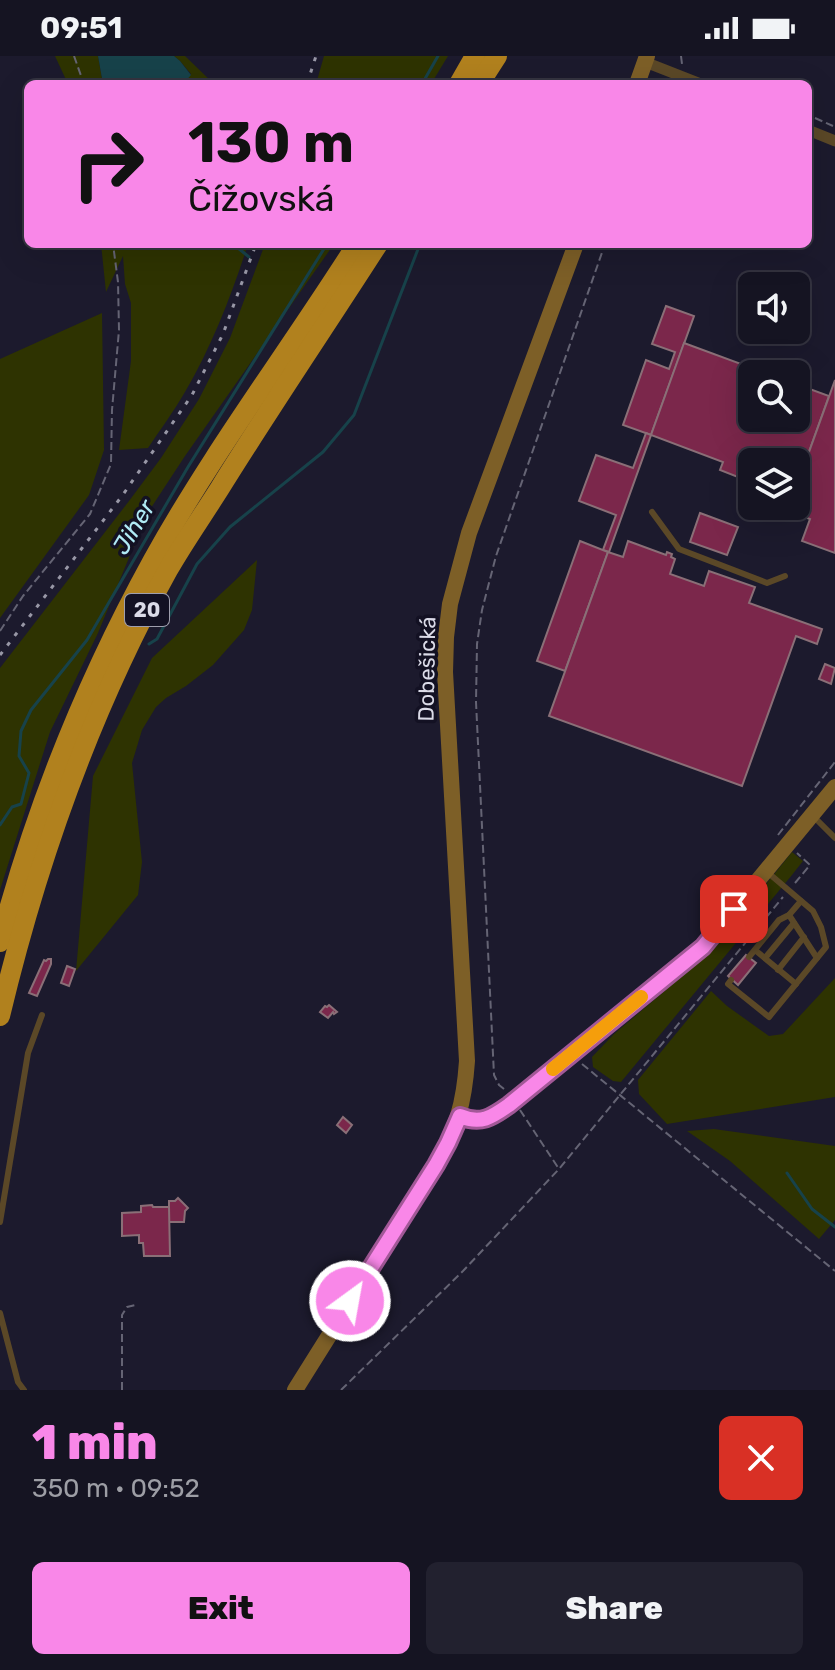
<!DOCTYPE html>
<meta charset="utf-8">
<style>
:root{--surface:#151422;--page:#22212f;--text:#f1f3f6;--muted:#9d9ea5;--line:#343340;--accent:#f987e8}
body{margin:0;font-family:Rubik,sans-serif;background:var(--page);color:var(--text);height:100vh;display:flex;flex-direction:column;font-size:30px;white-space:nowrap}
*{box-sizing:border-box;margin:0}
p{font-size:26px;color:var(--muted)}
.icon{flex:none;width:44px;height:44px;fill:none;stroke:currentColor;stroke-width:2;stroke-linecap:round;stroke-linejoin:round}
.map{position:relative;height:1334px;overflow:hidden}
.side{display:flex;flex-direction:column;background:var(--surface);flex:1}
.side>*{flex:none}
.guide{position:absolute;left:24px;top:24px;width:788px;height:168px;border-radius:12px;box-shadow:0 8px 32px #0002,0 0 0 2px var(--line);background:#f987e8;color:#111;overflow:hidden}
.buttons{position:absolute;left:738px;top:216px;display:grid;gap:16px}
.buttons a{display:grid;place-items:center;width:72px;height:72px;border-radius:12px;background:var(--surface);box-shadow:0 8px 32px #0002,0 0 0 2px var(--line);font-size:40px}
.pin{position:absolute;display:grid;place-items:center;width:68px;height:68px;color:#fff;margin:-34px;border-radius:16px;box-shadow:0 4px 12px #0006}
.me{position:absolute;width:88px;margin:-44px;rotate:32deg;stroke-linejoin:round;filter:drop-shadow(0 0 6px #0008)}
.turn{display:flex;align-items:center;gap:28px;height:168px;padding:0 32px;font-size:36px}
.turn .icon{width:104px;height:104px;stroke-width:2.5}
.turn b{display:block;font-size:56px;line-height:68px}
.round{display:grid;place-items:center;flex:none;width:84px;height:84px;border-radius:12px;background:var(--page)}
.head{display:flex;align-items:center;justify-content:space-between;height:136px;padding:0 32px}
h1{font-size:48px;font-weight:800;line-height:60px;color:var(--accent)}
.primary-button{display:flex;gap:16px;margin-top:auto;padding:16px 32px}
.primary-button a{flex:1;height:92px;border-radius:12px;background:var(--accent);color:#111;font-size:32px;font-weight:800;line-height:92px;text-align:center}
.primary-button a+a{background:var(--page);color:var(--text)}
.status{display:flex;justify-content:space-between;align-items:center;height:56px;padding:0 40px;background:var(--surface);direction:ltr}
.status svg{height:22px;fill:currentColor}
.map>svg:first-child{display:block}
.green{fill:#2e3301}
.water{fill:#17424a}
.lines{fill:none;stroke-linecap:round;stroke-linejoin:round}
.stream{stroke:#17424a;stroke-width:3}
.building{fill:#7b274b;stroke:#8a6f77;stroke-width:2}
.path{stroke:#656474;stroke-width:2;stroke-dasharray:8 4;stroke-linecap:butt}
.lane{stroke:#5b4827;stroke-width:6}
.street{stroke:#5b4827;stroke-width:11}
.secondary{stroke:#7d5f27;stroke-width:16}
.highway{stroke:#b1811e;stroke-width:20}
.rail{stroke:#9897a6;stroke-width:3;stroke-dasharray:4 8;stroke-linecap:butt}
.route-casing{stroke:#a25897;stroke-width:20}
.route{stroke:#f987e8;stroke-width:14}
.slow{stroke:#f59e0b;stroke-width:14}
.labels{text-anchor:middle;dominant-baseline:central;stroke-width:7;stroke-linejoin:round;paint-order:stroke}
.shield{fill:#131123;stroke:#9f9ead;stroke-width:2}
.shield-label{font-size:20px;font-weight:bold;fill:#dbdbe8}
.street-label{font-size:22px;fill:#dbdbe8;stroke:#131123}
.water-label{font-size:24px;font-style:italic;fill:#b1ebf6;stroke:#131123}
</style>
<div class="status"><b>09:51</b><svg viewBox="0 0 49 12"><path d="M0 12V9h3v3zM5 12V6h3v6zM10 12V3h3v9zM15 12V0h3v12zM26 1h20v11H26zM47 4h2v5h-2z"/></svg></div>
<div class="map">
<svg width="835" height="1334" viewBox="0 0 835 1334">
<rect width="100%" height="100%" fill="#1c1a2d"/>
<g class="green">
<polygon points="55,0 98,0 103,28 68,28"/>
<polygon points="174,0 185,0 214,28 183,28 191,18 180,5"/>
<polygon points="324,0 448,0 431,28 316,28"/>
<path d="M101,188h147c-16,50 -36,102 -63,148 -11,19 -25,38 -37,56l-29,2 12,-89v-58l-6,-19 -2,-28 -17,36z"/>
<polygon points="265,188 334,188 185,400 147,458 98,577 50,676 0,834 0,612 129,445 161,402 199,343 230,282"/>
<polygon points="102,257 104,394 89,439 0,562 0,303"/>
<polygon points="257,504 252,554 244,574 213,609 186,630 166,642 156,651 142,674 132,707 142,806 138,839 76,915 93,720 152,602"/>
<polygon points="792,796 803,805 792,819 621,1026 613,1025 593,1011 592,1001 614,978 713,894"/>
<polygon points="835,922 835,1041 667,1068 639,1038 638,1024 711,935 727,950 769,980 783,978"/>
<polygon points="714,1073 835,1090 835,1164 819,1183 730,1105 687,1075"/>
</g>
<polygon class="water" points="98,0 174,0 180,5 191,19 183,28 103,28"/>
<g class="lines">
<g class="stream">
<polyline points="422,28 438,0"/>
<polyline points="233,188 249,201"/>
<polyline points="149,588 157,583 197,508 230,471 323,396 354,359 420,188"/>
<polyline points="0,769 12,751 21,748 29,717 19,700 21,675 31,654 87,584 188,411 327,188"/>
<polyline points="787,1117 812,1153 835,1171"/>
</g>
</g>
<g class="building">
<polygon points="666,250 694,260 651,379 623,369 646,304 669,313 675,296 652,288"/>
<polygon points="684,287 768,318 752,318 752,362 796,362 796,328 829,340 796,432 796,406 752,406 752,416 748,425 720,414 723,406 651,379"/>
<polygon points="835,324 835,497 802,485 810,463 787,454 789,450 796,450 796,432"/>
<polygon points="646,377 651,379 609,496 603,494 616,459 579,445 596,399 633,412"/>
<polygon points="700,457 738,471 727,499 690,486"/>
<polygon points="580,485 608,496 565,615 537,605"/>
<polygon points="628,485 666,499 667,496 672,498 671,501 675,503 670,518 704,530 709,515 755,531 749,547 822,573 817,588 796,580 742,730 549,660 608,496 623,501"/>
<polygon points="825,608 835,612 831,628 819,623"/>
<polygon points="746,899 756,907 738,929 728,920"/>
<polygon points="48,903 51,903 51,908 37,940 29,937 44,904 46,905"/>
<polygon points="67,910 75,913 69,930 61,927"/>
<polygon points="329,949 337,956 334,958 333,956 328,962 320,956 325,950 327,951"/>
<polygon points="343,1061 352,1069 346,1077 337,1069"/>
<polygon points="178,1142 188,1152 185,1155 184,1166 169,1166 169,1145 175,1145"/>
<polygon points="152,1149 153,1151 169,1151 170,1200 144,1200 143,1187 139,1187 139,1179 122,1180 122,1157 141,1156 141,1150"/>
</g>
<g class="lines">
<g class="path">
<polyline points="74,0 84,28"/>
<polyline points="681,0 682,8"/>
<polyline points="815,62 833,70"/>
<polyline points="0,575 23,540 90,458 111,408 112,354 119,274 118,226 113,188"/>
<polyline points="778,779 835,706"/>
<polyline points="795,827 810,809 797,797"/>
<polyline points="582,1008 835,1215"/>
<polyline points="504,1033 499,1029 494,1019 476,646 477,588 482,554 496,500 605,188"/>
<polyline points="520,1054 559,1113"/>
<polyline points="122,1334 122,1259 127,1251 135,1249"/>
<polyline points="341,1334 463,1215 559,1113 783,841"/>
</g>
<g class="lane">
<polyline points="652,456 679,493 767,527 785,520"/>
<polyline points="812,759 835,782"/>
<polyline points="789,859 817,902"/>
<polyline points="755,894 796,928"/>
<polyline points="749,901 779,864 789,859 801,845"/>
<polyline points="765,902 794,867"/>
<polyline points="778,914 804,881"/>
<polyline points="731,924 728,928 769,961 826,891 821,871 813,855 766,815"/>
<polyline points="0,1166 28,997 42,959"/>
<polyline points="0,1257 18,1326 24,1334"/>
</g>
<g class="street">
<polyline points="645,6 701,28"/>
<polyline points="808,74 835,85"/>
</g>
<g class="secondary">
<polyline points="637,28 647,0"/>
<path d="M460,1060c17,7 23,4 39,-4l204,-165 132,-160"/>
<path d="M295,1334l141,-225c21,-39 28,-60 31,-104l-22,-389 1,-35 4,-33 19,-71 107,-289"/>
</g>
<g class="highway">
<polyline points="459,28 475,0"/>
<polyline points="479,28 497,0"/>
<path d="M0,886c35,-133 87,-262 153,-382 61,-110 137,-210 204,-316"/>
<path d="M0,960c37,-155 91,-307 168,-446 16,-28 35,-55 52,-82 51,-82 106,-163 158,-244"/>
</g>
<g class="rail">
<polyline points="307,28 316,0"/>
<polyline points="0,599 122,440 192,339 223,278 256,188"/>
</g>
</g>
<g class="lines">
<g class="route-casing">
<path id="route" d="M350,1245l86,-136 12,-22 12,-27c21,9 32,1 49,-11l194,-158 31,-38"/>
</g>
<use href="#route" class="route"/>
<polyline class="slow" points="553,1013 641,941"/>
</g>
<g class="labels">
<rect class="shield" x="125" y="538" width="44" height="32" rx="6"/>
<g class="shield-label">
<text x="147" y="554">20</text>
</g>
<g class="street-label">
<text transform="translate(427 613) rotate(-89)">Dobešická</text>
</g>
<g class="water-label">
<text transform="translate(134 471) rotate(-59)">Jiher</text>
</g>
</g>
</svg>
<div class="buttons">
<a><svg class="icon" aria-label="sound" viewBox="0 0 24 24"><path d="M4 9h4l5-4v14l-5-4H4zM17 9q2 3 0 6"/></svg></a>
<a><svg class="icon" aria-label="search" viewBox="0 0 24 24"><circle cx="10" cy="10" r="6"/><path d="M15 15l6 6"/></svg></a>
<a><svg class="icon" aria-label="layers" viewBox="0 0 24 24"><path d="M12 4l9 5-9 5-9-5zM3 14l9 5 9-5"/></svg></a>
</div>
<div class="pin" style="left:734px;top:853px;background:#d93025"><svg class="icon" aria-label="arrive" viewBox="0 0 24 24"><path d="M6 21V4h12l-3 4 3 4H6"/></svg></div>
<svg class="me" style="left:350px;top:1245px" viewBox="-20 -20 40 40"><circle r="17" fill="#f987e8" stroke="#fff" stroke-width="3"/><path d="M0-11L8 9 0 5-8 9z" fill="#fff"/></svg>
<div class="guide">
<div class="turn"><svg class="icon" aria-label="right" viewBox="0 0 24 24"><path d="M7 20v-9h11M14 6l5 5-5 5"/></svg><div><b>130 m</b>Čížovská</div></div>
</div>
</div>
<section class="side">
<div class="head"><div><h1>1 min</h1><p>350 m · 09:52</p></div><a class="round" style="background:#d93025;color:#fff"><svg class="icon" aria-label="close" viewBox="0 0 24 24"><path d="M6 6l12 12M18 6L6 18"/></svg></a></div>
<div class="primary-button"><a>Exit</a><a>Share</a></div>
</section>
